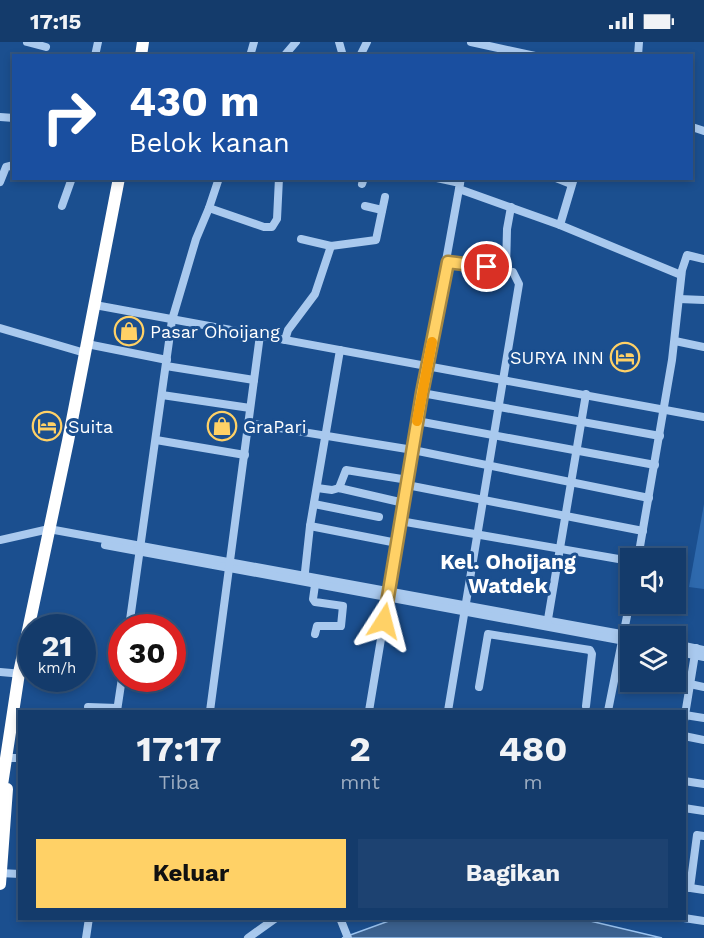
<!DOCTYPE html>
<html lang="id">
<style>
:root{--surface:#143b6b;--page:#1d4271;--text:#f1f3f6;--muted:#9dadc1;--line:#33557e;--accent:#ffd166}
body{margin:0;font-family:"Work Sans",sans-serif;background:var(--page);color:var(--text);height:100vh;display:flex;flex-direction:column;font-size:22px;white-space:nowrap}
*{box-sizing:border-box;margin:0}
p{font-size:20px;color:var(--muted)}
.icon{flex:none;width:33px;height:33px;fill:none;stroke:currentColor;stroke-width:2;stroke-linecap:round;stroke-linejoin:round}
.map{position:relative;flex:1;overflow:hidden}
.sheet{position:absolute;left:18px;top:668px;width:668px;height:210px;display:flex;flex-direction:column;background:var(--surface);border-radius:0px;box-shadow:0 3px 9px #0003,0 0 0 2px var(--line)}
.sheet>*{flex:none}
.top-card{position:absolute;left:12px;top:12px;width:681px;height:126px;border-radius:0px;box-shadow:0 3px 9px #0003,0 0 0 2px var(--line);background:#1a4fa0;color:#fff;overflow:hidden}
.fabs{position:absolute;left:620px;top:506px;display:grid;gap:12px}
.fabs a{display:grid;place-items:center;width:66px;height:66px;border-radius:0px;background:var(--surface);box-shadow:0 3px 9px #0003,0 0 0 2px var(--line);font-size:30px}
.speed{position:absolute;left:18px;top:572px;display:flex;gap:12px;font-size:30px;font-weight:700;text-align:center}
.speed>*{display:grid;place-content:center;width:78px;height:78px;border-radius:50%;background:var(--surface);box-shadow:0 3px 9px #0003,0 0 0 2px var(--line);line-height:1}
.speed small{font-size:15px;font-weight:400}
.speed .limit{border:9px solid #d22;background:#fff;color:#111}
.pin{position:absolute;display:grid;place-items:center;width:51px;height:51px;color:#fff;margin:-26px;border:3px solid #fff;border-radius:50%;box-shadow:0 2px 6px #0007}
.me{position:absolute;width:66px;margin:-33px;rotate:9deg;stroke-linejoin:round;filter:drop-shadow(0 0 4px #0008)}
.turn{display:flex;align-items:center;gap:21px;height:126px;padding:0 18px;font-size:27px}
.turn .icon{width:78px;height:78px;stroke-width:2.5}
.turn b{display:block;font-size:42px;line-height:51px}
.eta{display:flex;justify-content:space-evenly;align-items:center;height:102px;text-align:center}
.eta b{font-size:36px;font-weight:700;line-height:42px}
.cta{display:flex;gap:12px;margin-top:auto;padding:12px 18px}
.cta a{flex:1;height:69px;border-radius:0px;background:var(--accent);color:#111;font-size:24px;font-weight:700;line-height:69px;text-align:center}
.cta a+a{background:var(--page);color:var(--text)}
.status{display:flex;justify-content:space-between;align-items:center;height:42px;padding:0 30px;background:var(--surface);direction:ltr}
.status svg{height:16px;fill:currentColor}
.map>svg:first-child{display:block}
.green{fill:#2e69ad}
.water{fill:#3c6290;stroke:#9cc4f0;stroke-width:1.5}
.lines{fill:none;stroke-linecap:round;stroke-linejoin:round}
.minor{stroke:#a9c9ee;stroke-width:8}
.highway{stroke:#fff;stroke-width:12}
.route-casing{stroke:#a68842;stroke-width:15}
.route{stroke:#ffd166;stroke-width:10}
.slow{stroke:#f59e0b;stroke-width:10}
.labels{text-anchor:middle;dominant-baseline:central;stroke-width:6;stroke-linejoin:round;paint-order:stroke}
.poi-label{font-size:18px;fill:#fff;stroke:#1b4f8f;text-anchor:start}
.quarter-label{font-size:21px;font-weight:bold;fill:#fff;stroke:#1b4f8f}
</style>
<div class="status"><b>17:15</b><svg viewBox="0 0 49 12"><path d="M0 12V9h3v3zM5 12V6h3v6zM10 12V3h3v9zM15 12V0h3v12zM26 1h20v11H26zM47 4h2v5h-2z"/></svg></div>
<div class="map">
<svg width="704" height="896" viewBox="0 0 704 896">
<rect width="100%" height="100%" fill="#1b4f8f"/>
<polygon class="green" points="704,462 704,547 689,545"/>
<polygon class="water" points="397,876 586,878 662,896 342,896"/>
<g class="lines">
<g class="minor">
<polyline points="27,0 46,5"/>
<polyline points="339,0 343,14"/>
<polyline points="471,0 535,14"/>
<polyline points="95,14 98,0"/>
<polyline points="250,14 254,0"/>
<polyline points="284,14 296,0"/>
<polyline points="360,14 367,0"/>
<polyline points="638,14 639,0"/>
<polyline points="0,75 14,76"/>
<polyline points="692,85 704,89"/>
<polyline points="437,136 460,141"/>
<polyline points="556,136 571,142"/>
<polyline points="0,140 6,125 14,123"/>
<polyline points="362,142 364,136"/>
<polyline points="459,147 560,183 574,136"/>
<polyline points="62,164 72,136"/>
<polyline points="365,164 382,168"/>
<polyline points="209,166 219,136"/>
<polyline points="560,183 681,233"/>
<polyline points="301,197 331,204 376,198 385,155"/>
<polyline points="506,228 507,187 511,165"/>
<polyline points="679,257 704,258"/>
<polyline points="95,263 704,375"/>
<polyline points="0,286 85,311"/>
<polyline points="285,298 288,288 315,252 331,204"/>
<polyline points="675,299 704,305"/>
<polyline points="92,303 167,318"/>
<polyline points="166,324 254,338"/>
<polyline points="422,351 660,394"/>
<polyline points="162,353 250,366"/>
<polyline points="417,379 655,423"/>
<polyline points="248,381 413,408 649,456"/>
<polyline points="156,398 245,413"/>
<polyline points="407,443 643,489"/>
<polyline points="317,446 332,448 339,446 404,461"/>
<polyline points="339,446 346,428 408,438"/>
<polyline points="314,462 379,475"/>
<polyline points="400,479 630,519"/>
<polyline points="310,484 397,501"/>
<polyline points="0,498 49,487 632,594"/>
<polyline points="105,503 630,600"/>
<polyline points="638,516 672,318 682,228 687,213 704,217"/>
<polyline points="304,539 310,484 340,308"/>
<polyline points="547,583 586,352"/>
<polyline points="129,585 172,278 196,197 209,166 264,185 272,185 277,177 279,136"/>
<polyline points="315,592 317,584 341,584 343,564 315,560 313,557 315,543"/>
<polyline points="675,602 704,608"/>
<polyline points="675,609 704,615"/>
<polyline points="0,630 23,632"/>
<polyline points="690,642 704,645"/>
<polyline points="479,645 488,592 590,608 592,612 586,664"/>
<polyline points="88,665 117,666"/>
<polyline points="117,669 122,636"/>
<polyline points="210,669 260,293"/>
<polyline points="369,669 422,351 461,136"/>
<polyline points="448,669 519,242 513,230 448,220"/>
<polyline points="608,669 630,559"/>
<polyline points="685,673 704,676"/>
<polyline points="684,679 696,606"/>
<polyline points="684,694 704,698"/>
<polyline points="11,716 20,716"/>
<polyline points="684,739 704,742"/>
<polyline points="684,766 704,769"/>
<polyline points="0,831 20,832"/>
<polyline points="684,845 704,848"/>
<polyline points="690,846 697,793 704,794"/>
<polyline points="340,876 348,896"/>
<polyline points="684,876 704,879"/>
<polyline points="86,896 89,876"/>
<polyline points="248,896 276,876"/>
</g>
<g class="highway">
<polyline points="141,14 143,0"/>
<polyline points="0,756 19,631 68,399 119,136"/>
<polyline points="0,842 7,747"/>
</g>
</g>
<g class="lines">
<g class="route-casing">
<polyline id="route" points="384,579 422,351 448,220 487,225"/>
</g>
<use href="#route" class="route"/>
<polyline class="slow" points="417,379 432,300"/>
</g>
<defs>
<g id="shop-ring" transform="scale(1.5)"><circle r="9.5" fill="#1b4f8f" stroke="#ffd166" stroke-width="1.5"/><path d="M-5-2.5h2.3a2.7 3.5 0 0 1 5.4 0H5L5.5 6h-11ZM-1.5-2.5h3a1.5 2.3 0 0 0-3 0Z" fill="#ffd166"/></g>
<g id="hotel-ring" transform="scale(1.5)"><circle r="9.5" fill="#1b4f8f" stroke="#ffd166" stroke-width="1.5"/><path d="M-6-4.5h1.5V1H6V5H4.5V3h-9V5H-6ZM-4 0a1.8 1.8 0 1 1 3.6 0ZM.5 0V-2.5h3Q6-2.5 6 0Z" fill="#ffd166"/></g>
</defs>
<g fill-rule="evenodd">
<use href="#shop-ring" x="129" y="289"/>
<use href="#hotel-ring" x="625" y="315"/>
<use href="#hotel-ring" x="47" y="384"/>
<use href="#shop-ring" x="222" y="384"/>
</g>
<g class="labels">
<g class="poi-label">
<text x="150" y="289">Pasar Ohoijang</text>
<text x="604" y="315" text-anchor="end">SURYA INN</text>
<text x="68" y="384">Suita</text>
<text x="243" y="384">GraPari</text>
</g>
<g class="quarter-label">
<text x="508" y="519">Kel. Ohoijang<tspan x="508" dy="24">Watdek</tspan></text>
</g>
</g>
</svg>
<div class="fabs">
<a><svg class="icon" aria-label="sound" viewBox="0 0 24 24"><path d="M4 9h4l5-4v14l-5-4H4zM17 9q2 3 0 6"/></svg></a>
<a><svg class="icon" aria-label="layers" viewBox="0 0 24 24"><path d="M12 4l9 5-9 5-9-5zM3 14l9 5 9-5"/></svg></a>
</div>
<div class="speed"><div>21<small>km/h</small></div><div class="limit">30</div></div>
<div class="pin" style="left:487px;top:225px;background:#d93025"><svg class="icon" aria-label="arrive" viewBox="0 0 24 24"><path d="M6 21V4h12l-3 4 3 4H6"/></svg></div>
<svg class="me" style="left:384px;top:579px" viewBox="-20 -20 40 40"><path d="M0-17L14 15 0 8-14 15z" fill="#ffd166" stroke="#fff" stroke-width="4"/></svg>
<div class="top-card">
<div class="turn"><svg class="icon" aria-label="right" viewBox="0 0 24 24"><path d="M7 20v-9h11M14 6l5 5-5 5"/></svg><div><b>430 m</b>Belok kanan</div></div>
</div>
<section class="sheet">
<div class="eta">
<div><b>17:17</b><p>Tiba</p></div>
<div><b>2</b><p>mnt</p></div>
<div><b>480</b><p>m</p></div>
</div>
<div class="cta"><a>Keluar</a><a>Bagikan</a></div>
</section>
</div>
